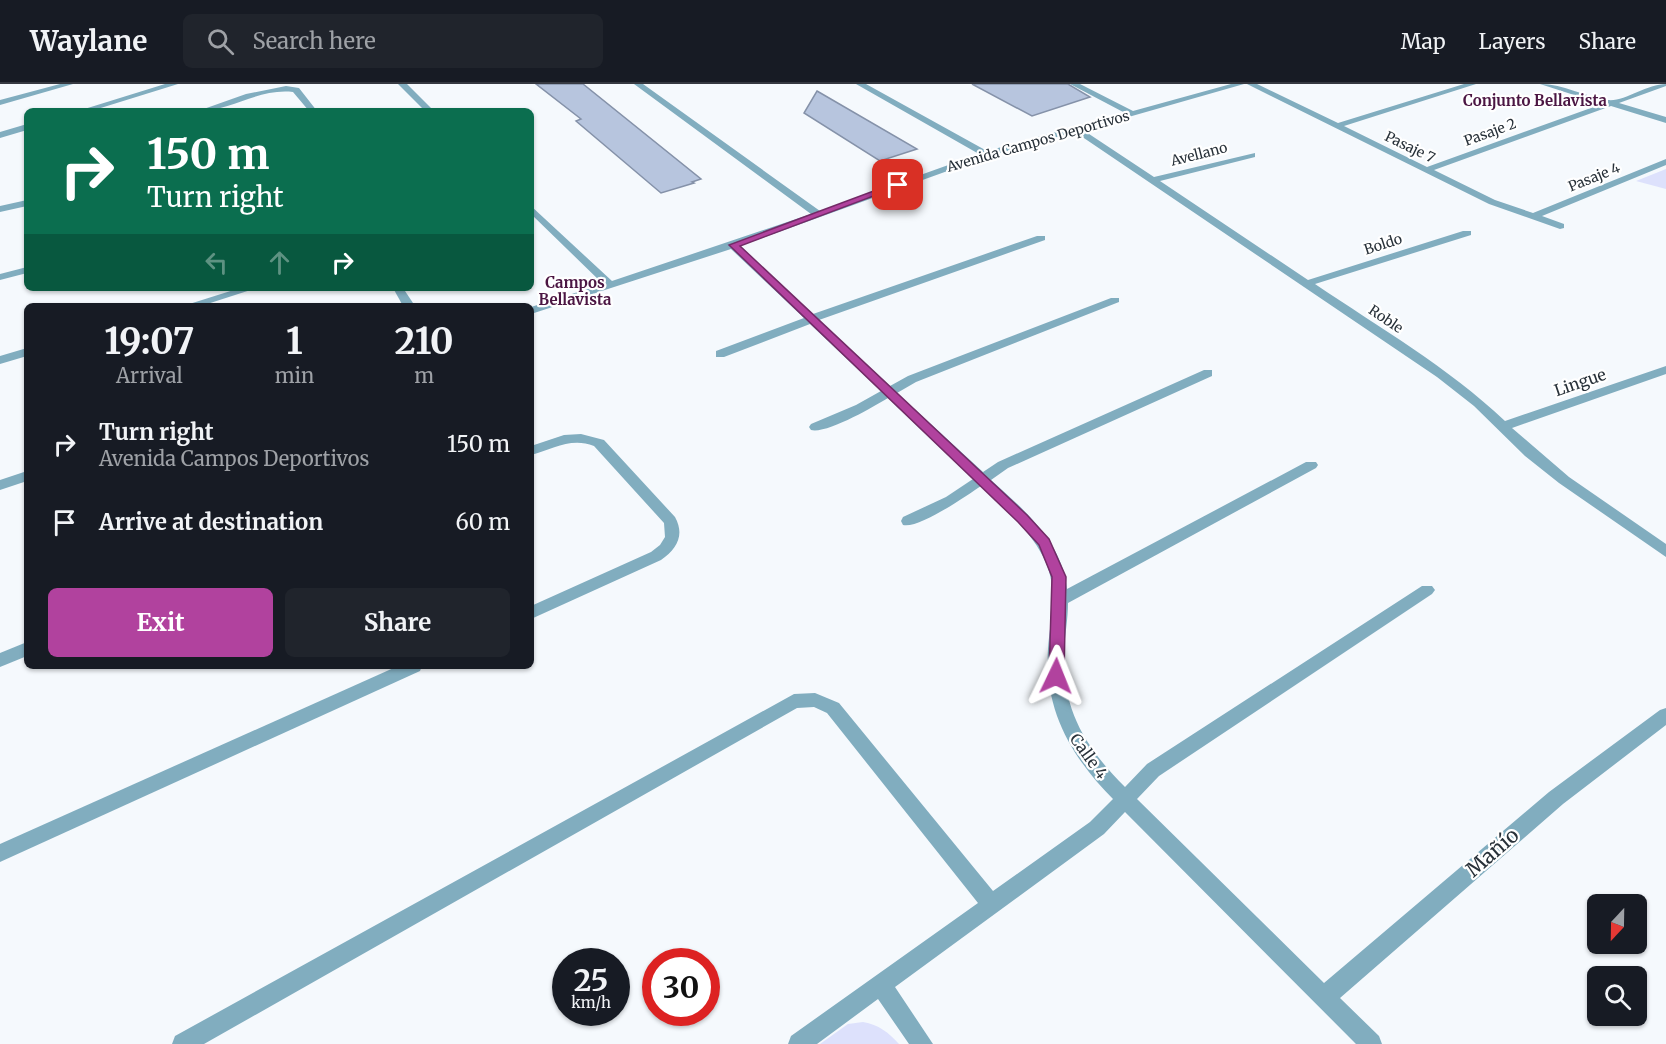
<!DOCTYPE html>
<meta charset="utf-8">
<style>
:root{--surface:#171b24;--page:#20242c;--text:#f1f3f6;--muted:#9ea1a6;--line:#363941;--accent:#b1429e}
body{margin:0;font-family:Merriweather,serif;background:var(--page);color:var(--text);height:100vh;display:flex;flex-direction:column;font-size:22px;white-space:nowrap}
*{box-sizing:border-box;margin:0}
p{font-size:20px;color:var(--muted)}
.icon{flex:none;width:33px;height:33px;fill:none;stroke:currentColor;stroke-width:2;stroke-linecap:round;stroke-linejoin:round}
.map{position:relative;flex:1;overflow:hidden}
.panel{position:absolute;left:24px;top:219px;width:510px;height:366px;display:flex;flex-direction:column;background:var(--surface);border-radius:9px;box-shadow:0 2px 4px #0004}
.panel>*{flex:none}
.banner{position:absolute;left:24px;top:24px;width:510px;height:183px;border-radius:9px;box-shadow:0 2px 4px #0004;background:#0b6e4f;color:#fff;overflow:hidden}
.needle{width:39px;rotate:202deg}
.tools{position:absolute;left:1587px;top:810px;display:grid;gap:12px}
.tools a{display:grid;place-items:center;width:60px;height:60px;border-radius:9px;background:var(--surface);box-shadow:0 2px 4px #0004;font-size:30px}
.speed{position:absolute;left:552px;top:864px;display:flex;gap:12px;font-size:30px;font-weight:700;text-align:center}
.speed>*{display:grid;place-content:center;width:78px;height:78px;border-radius:50%;background:var(--surface);box-shadow:0 2px 4px #0004;line-height:1}
.speed small{font-size:15px;font-weight:400}
.speed .limit{border:9px solid #d22;background:#fff;color:#111}
.pin{position:absolute;display:grid;place-items:center;width:51px;height:51px;color:#fff;margin:-26px;border-radius:12px;box-shadow:0 3px 9px #0006}
.me{position:absolute;width:66px;margin:-33px;rotate:2deg;stroke-linejoin:round;filter:drop-shadow(0 0 4px #0008)}
.turn{display:flex;align-items:center;gap:21px;height:126px;padding:0 24px;font-size:27px}
.turn .icon{width:78px;height:78px;stroke-width:2.5}
.turn b{display:block;font-size:42px;line-height:51px}
.lanes{display:flex;align-items:center;height:57px;padding:0 24px;background:#0003;justify-content:center;gap:30px;direction:ltr}
.lanes .off{opacity:.35}
.eta{display:flex;justify-content:space-evenly;align-items:center;height:102px;text-align:center}
.eta b{font-size:36px;font-weight:700;line-height:42px}
.cta{display:flex;gap:12px;margin-top:auto;padding:12px 24px}
.cta a{flex:1;height:69px;border-radius:9px;background:var(--accent);color:#fff;font-size:24px;font-weight:700;line-height:69px;text-align:center}
.cta a+a{background:var(--page);color:var(--text)}
ul{padding:0;list-style:none}
li{display:flex;align-items:center;gap:18px;height:78px;padding:0 24px}
li div{flex:1}
li b{display:block;font-size:22px}
li em{font-style:normal}
header{display:flex;align-items:center;gap:36px;box-sizing:border-box;height:84px;padding:0 30px;background:var(--surface);border-bottom:2px solid var(--line)}
header strong{font-size:28px}
nav{display:flex;gap:33px;margin-inline-start:auto;font-size:21px}
.search{width:420px;height:54px;background:var(--page);display:flex;align-items:center;gap:15px;box-sizing:border-box;padding:0 21px;border-radius:9px;color:var(--muted);font-size:22px}
.map>svg:first-child{display:block}
.green{fill:#dde1fc}
.building{fill:#b7c5de;stroke:#8592a9;stroke-width:1.5}
.lines{fill:none;stroke-linecap:round;stroke-linejoin:round}
.minor{fill:#81adbf;fill-rule:evenodd}
.route{fill:#b1429e;stroke:#732b67;stroke-width:1.5}
.labels{text-anchor:middle;dominant-baseline:central;stroke-width:4.5;stroke-linejoin:round;paint-order:stroke}
.far-street-label{font-size:14px;fill:#283139;stroke:#fff}
.far-neighbourhood-label{font-size:15px;font-weight:bold;fill:#4b1643;stroke:#fff}
.street-label{font-size:16px;fill:#283139;stroke:#fff}
.near-street-label{font-size:20px;fill:#283139;stroke:#fff}
</style>
<header>
<strong>Waylane</strong>
<div class="search"><svg class="icon" aria-label="search" viewBox="0 0 24 24"><circle cx="10" cy="10" r="6"/><path d="M15 15l6 6"/></svg>Search here</div>
<nav><a>Map</a><a>Layers</a><a>Share</a></nav>
</header>
<div class="map">
<svg width="1666" height="960" viewBox="0 0 1666 960">
<rect width="100%" height="100%" fill="#f5f9fd"/>
<g class="green">
<polygon points="1666,85 1666,105 1636,97"/>
<path d="M863,938c16,3 25,10 36,22h-79l28,-20z"/>
</g>
<g class="building">
<polygon points="536,0 583,0 701,95 692,98 694,99 661,109 576,37 581,35"/>
<polygon points="972,0 1068,0 1090,13 1032,32"/>
<polygon points="817,7 917,65 880,77 804,29"/>
</g>
<g class="lines">
<g class="minor">
<polygon points="60,0 73,0 0,21 0,16"/>
<polygon points="165,0 178,0 91,27 78,27"/>
<polygon points="398,0 407,0 434,27 425,27"/>
<path d="M634,0h9l177,127 159,-57 -123,-70h10l121,67 138,-38 -55,-29h10l53,27 98,-27h13l-161,46 71,47 101,-24v4l-95,24 148,99 155,-49h8v4l-156,49c65,44 133,83 190,137l161,-55v8l-154,54 57,49 97,67v13l-107,-74 -34,-27 -51,-50 -37,-29 -362,-245 -86,24 -249,90 73,68 224,-78h8v4l-226,80 71,66 18,-10 203,-78h8v4l-203,80 -19,11 86,79 15,-10 206,-92h8v6l-204,92 -17,12c33,30 71,61 76,109l239,-127h10l2,3 -2,3 -248,135c0,16 -3,31 -4,47 -2,59 20,96 61,137l22,-23 275,-178h10l3,4 -3,4 -273,182 -22,23 187,184 225,-191 111,-82 6,-2v17l-103,79 -223,194 39,38 3,8h-26l-231,-232 -21,22 -209,153 38,57h-24l-31,-45 -61,45h-29l3,-8 187,-133 -151,-190 -13,-6 -17,1 -593,336h-32l3,-8 619,-342 21,-1 24,10 154,188 97,-69 23,-23c-42,-42 -69,-90 -65,-150 2,-28 10,-59 -2,-86 -14,-32 -41,-54 -65,-77 -15,10 -62,43 -78,39l-2,-4 2,-4 43,-20 27,-18 -85,-81c-15,9 -61,36 -77,32l-2,-3 2,-3 45,-19 25,-14 -71,-67 -86,33h-8v-6l88,-33 -73,-69 -200,65v-7l72,-23 -72,-70v-8l81,75 199,-67z"/>
<path d="M1247,0h10l81,39 126,-39h12l-132,42 83,41 175,-63 -62,-20c24,0 45,13 68,16 16,2 39,-16 58,-16v2l-47,17 47,14v6l-55,-17 -177,64 61,30 38,13 133,-54v6l-124,51 22,8v4l-4,1 -71,-25z"/>
<path d="M286,2l13,2 18,23h-8l-16,-19c-34,-4 -62,19 -95,19l48,-17z"/>
<polygon points="27,40 27,46 0,54 0,48"/>
<polygon points="27,116 27,122 0,128 0,122"/>
<polygon points="27,183 27,189 0,196 0,190"/>
<polygon points="240,204 257,204 201,222 183,222"/>
<polygon points="393,204 403,204 415,222 403,222"/>
<polygon points="27,264 27,272 0,280 0,272"/>
<path d="M581,350l23,6 71,77c10,18 2,32 -14,43l-130,59v-13l120,-54 9,-7 5,-8 -1,-14 -70,-77c-23,-9 -41,3 -63,9v-9l33,-11z"/>
<polygon points="27,387 27,397 0,406 0,396"/>
<polygon points="27,558 27,572 0,583 0,569"/>
<polygon points="398,582 422,582 420,587 0,778 0,760"/>
</g>
</g>
<polygon class="route" points="895,99 903,101 740,162 1027,431 1049,455 1066,493 1064,592 1062,597 1056,599 1051,597 1049,592 1052,493 1039,461 1018,438 729,161"/>
<g class="labels">
<g class="far-street-label">
<text transform="translate(1490 48) rotate(-20)">Pasaje 2</text>
<text transform="translate(1038 57) rotate(-16)">Avenida Campos Deportivos</text>
<text transform="translate(1410 63) rotate(26)">Pasaje 7</text>
<text transform="translate(1199 70) rotate(-14)">Avellano</text>
<text transform="translate(1594 93) rotate(-22)">Pasaje 4</text>
<text transform="translate(1383 160) rotate(-18)">Boldo</text>
<text transform="translate(1386 235) rotate(34)">Roble</text>
</g>
<g class="far-neighbourhood-label">
<text x="1535" y="16">Conjunto Bellavista</text>
<text x="575" y="198">Campos<tspan x="575" dy="17">Bellavista</tspan></text>
</g>
<g class="street-label">
<text transform="translate(1580 298) rotate(-19)">Lingue</text>
<text transform="translate(1089 672) rotate(54)">Calle 4</text>
</g>
<g class="near-street-label">
<text transform="translate(1492 768) rotate(-41)">Mañío</text>
</g>
</g>
</svg>
<div class="tools">
<a><svg class="needle" viewBox="-14 -14 28 28"><path d="M0-13l5 13h-10z" fill="#e53935"/><path d="M0 13l5-13h-10z" fill="#9ea1a6"/></svg></a>
<a><svg class="icon" aria-label="search" viewBox="0 0 24 24"><circle cx="10" cy="10" r="6"/><path d="M15 15l6 6"/></svg></a>
</div>
<div class="speed"><div>25<small>km/h</small></div><div class="limit">30</div></div>
<div class="pin" style="left:898px;top:101px;background:#d93025"><svg class="icon" aria-label="arrive" viewBox="0 0 24 24"><path d="M6 21V4h12l-3 4 3 4H6"/></svg></div>
<svg class="me" style="left:1056px;top:592px" viewBox="-20 -20 40 40"><path d="M0-17L14 15 0 8-14 15z" fill="#b1429e" stroke="#fff" stroke-width="4"/></svg>
<div class="banner">
<div class="turn"><svg class="icon" aria-label="right" viewBox="0 0 24 24"><path d="M7 20v-9h11M14 6l5 5-5 5"/></svg><div><b>150 m</b>Turn right</div></div>
<div class="lanes"><svg class="icon off" aria-label="left" viewBox="0 0 24 24"><path d="M17 20v-9H6M10 6l-5 5 5 5"/></svg><svg class="icon off" aria-label="ahead" viewBox="0 0 24 24"><path d="M12 20V5M6 11l6-6 6 6"/></svg><svg class="icon" aria-label="right" viewBox="0 0 24 24"><path d="M7 20v-9h11M14 6l5 5-5 5"/></svg></div>
</div>
<section class="panel">
<div class="eta">
<div><b>19:07</b><p>Arrival</p></div>
<div><b>1</b><p>min</p></div>
<div><b>210</b><p>m</p></div>
</div>
<ul>
<li><svg class="icon" aria-label="right" viewBox="0 0 24 24"><path d="M7 20v-9h11M14 6l5 5-5 5"/></svg><div><b>Turn right</b><p>Avenida Campos Deportivos</p></div><em>150 m</em></li>
<li><svg class="icon" aria-label="arrive" viewBox="0 0 24 24"><path d="M6 21V4h12l-3 4 3 4H6"/></svg><div><b>Arrive at destination</b></div><em>60 m</em></li>
</ul>
<div class="cta"><a>Exit</a><a>Share</a></div>
</section>
</div>
